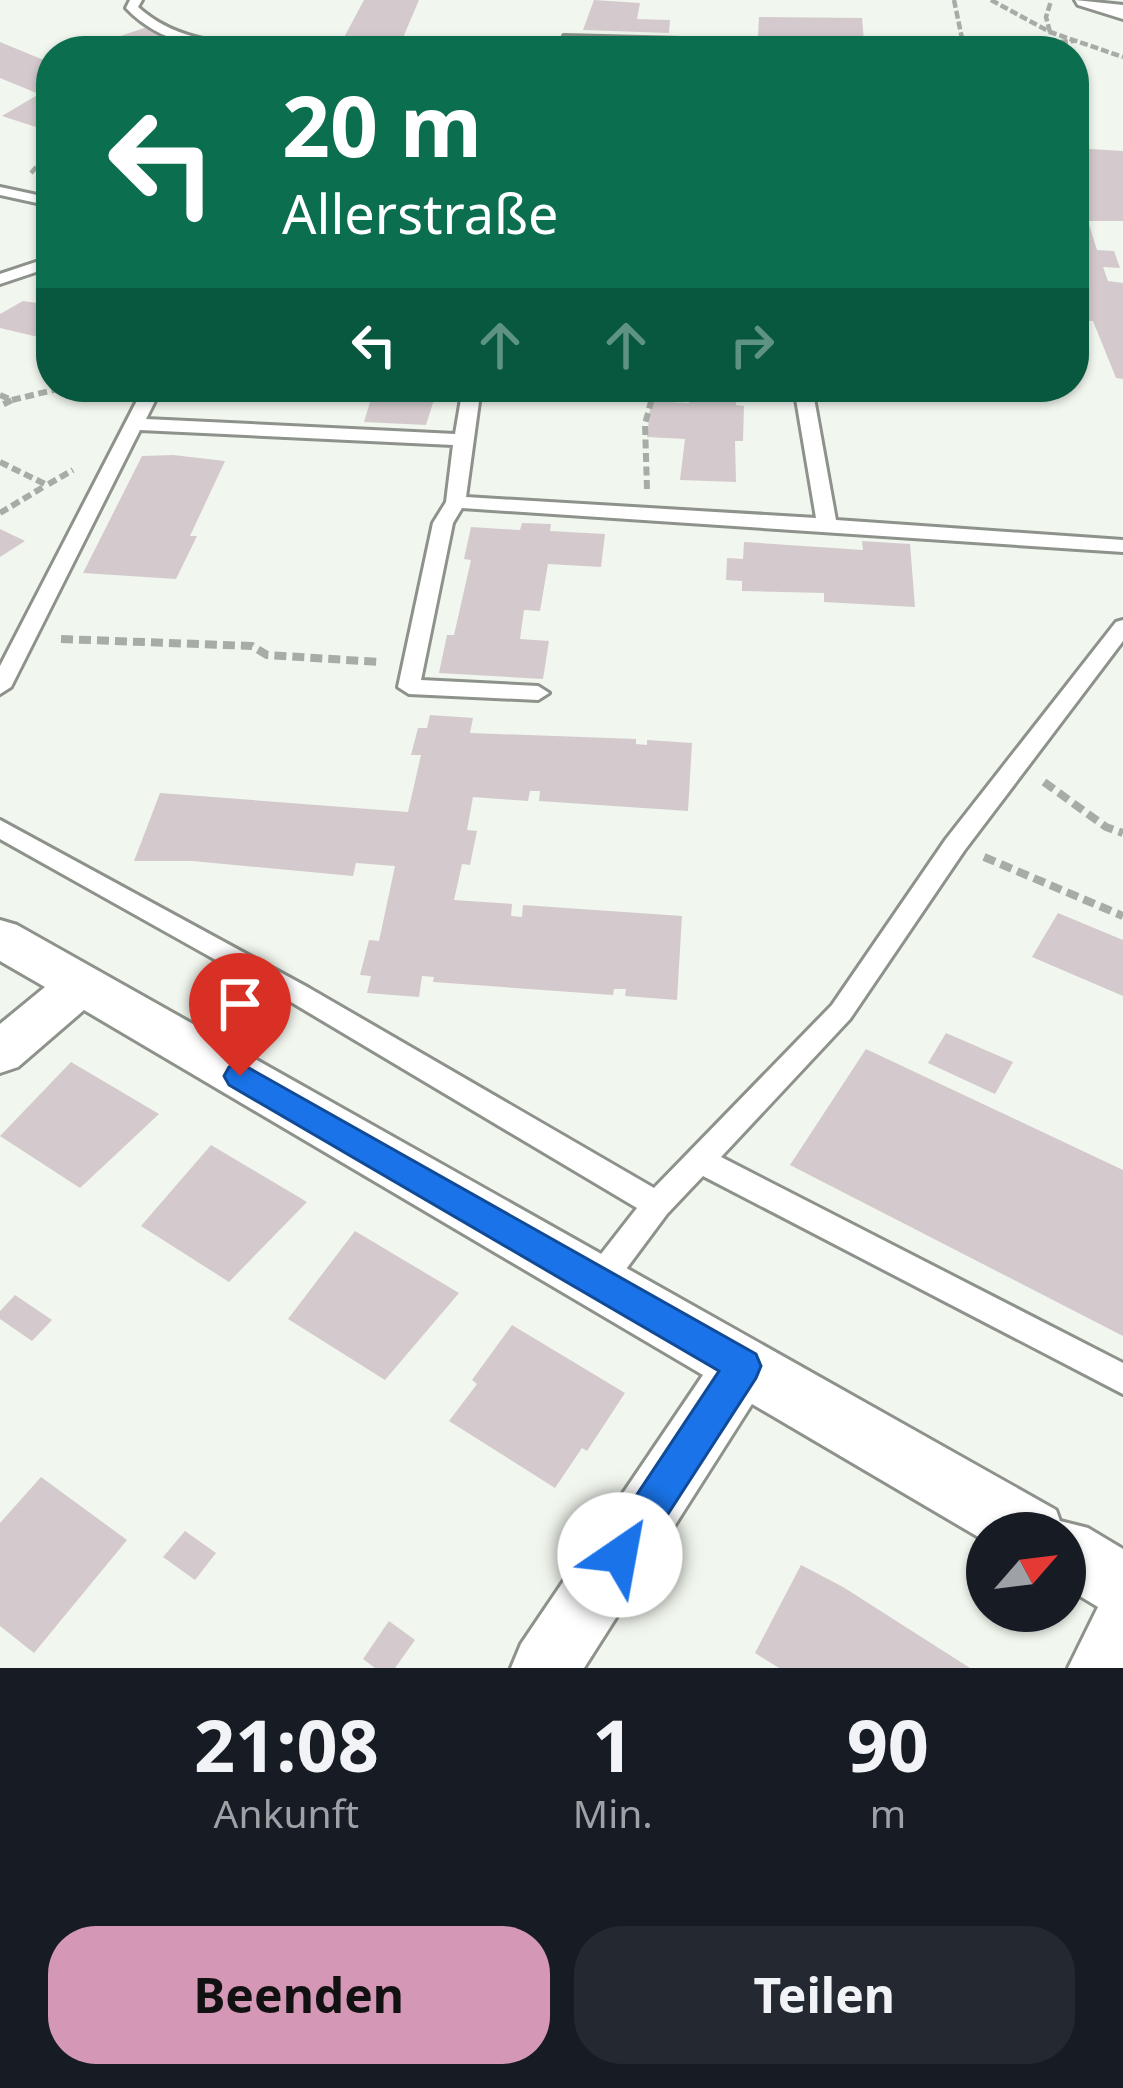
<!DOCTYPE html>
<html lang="de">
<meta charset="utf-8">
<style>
:root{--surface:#171b24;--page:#242831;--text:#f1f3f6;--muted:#9ea1a6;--accent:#d498b6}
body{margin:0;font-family:"Noto Sans",sans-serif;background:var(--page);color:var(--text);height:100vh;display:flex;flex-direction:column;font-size:45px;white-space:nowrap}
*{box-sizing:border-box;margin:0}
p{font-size:39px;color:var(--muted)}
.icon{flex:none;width:66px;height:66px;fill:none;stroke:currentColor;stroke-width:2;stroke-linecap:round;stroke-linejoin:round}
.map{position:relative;height:1668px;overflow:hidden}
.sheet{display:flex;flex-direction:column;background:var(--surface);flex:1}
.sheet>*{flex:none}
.hud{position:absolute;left:36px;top:36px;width:1053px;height:366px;border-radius:48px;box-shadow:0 3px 9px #0004;background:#0b6e4f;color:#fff;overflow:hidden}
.needle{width:78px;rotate:62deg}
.buttons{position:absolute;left:966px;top:1512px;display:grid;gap:24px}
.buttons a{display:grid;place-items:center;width:120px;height:120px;border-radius:50%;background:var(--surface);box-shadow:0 3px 9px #0004;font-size:60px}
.pin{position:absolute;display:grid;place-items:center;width:102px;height:102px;color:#fff;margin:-123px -51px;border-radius:50% 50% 50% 0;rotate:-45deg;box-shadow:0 0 12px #0007}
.pin .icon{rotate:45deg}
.me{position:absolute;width:132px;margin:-66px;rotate:33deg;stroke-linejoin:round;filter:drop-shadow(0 0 9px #0008)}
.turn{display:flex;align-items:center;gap:42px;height:252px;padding:0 48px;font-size:54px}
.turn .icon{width:156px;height:156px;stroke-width:2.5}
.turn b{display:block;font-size:84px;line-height:102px}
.lanes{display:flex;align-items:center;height:114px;padding:0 48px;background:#0003;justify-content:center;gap:60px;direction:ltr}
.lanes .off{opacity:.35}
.eta{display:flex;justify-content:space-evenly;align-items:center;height:204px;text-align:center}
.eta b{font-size:72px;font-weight:700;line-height:84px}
.button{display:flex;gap:24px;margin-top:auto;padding:24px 48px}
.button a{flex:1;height:138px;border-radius:48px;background:var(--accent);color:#111;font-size:48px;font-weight:700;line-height:138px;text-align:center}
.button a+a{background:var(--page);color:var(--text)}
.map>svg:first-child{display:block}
.building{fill:#d4cacd}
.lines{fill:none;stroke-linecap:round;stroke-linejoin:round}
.service-casing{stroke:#8d928b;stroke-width:6}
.minor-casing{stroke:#8d928b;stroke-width:6}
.path-far2{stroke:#a8aca6;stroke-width:4.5;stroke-dasharray:8 3;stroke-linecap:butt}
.path-far1{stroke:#a8aca6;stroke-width:6;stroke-dasharray:9 4.5;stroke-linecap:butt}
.path{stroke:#a8aca6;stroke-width:8;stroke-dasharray:12 6;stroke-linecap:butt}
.service{fill:#fff;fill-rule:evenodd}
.minor{fill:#fff;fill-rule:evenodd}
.route{fill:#1a73e8;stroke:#114b97;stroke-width:3}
</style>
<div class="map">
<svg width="1123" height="1668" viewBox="0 0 1123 1668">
<rect width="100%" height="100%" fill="#f1f6ee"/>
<g class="building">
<polygon points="364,0 419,0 399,47 340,45"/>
<polygon points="594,0 640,3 637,19 670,20 669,33 583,30"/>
<polygon points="759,17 862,18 864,42 758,36"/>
<polygon points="147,27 181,40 159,48 165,51 76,51"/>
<polygon points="0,42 51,63 51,121 36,127 2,116 39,94 0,78"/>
<polygon points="1074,148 1123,151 1123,221 1088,221 1097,250 1114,251 1120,268 1103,267 1108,281 1123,283 1123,379 1116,378 1093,321 1074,320"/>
<polygon points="23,301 51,305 51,340 0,328 0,314"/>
<polygon points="362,387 438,387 426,425 364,422 370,402 358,401"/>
<polygon points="690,387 737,387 736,405 744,406 743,441 735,441 736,482 680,480 685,439 647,437 651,401 689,403"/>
<polygon points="173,455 225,461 190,536 197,536 176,579 83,573 142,456"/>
<polygon points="522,523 551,524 550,531 605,534 601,567 548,564 540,611 524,610 520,639 549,641 543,679 439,673 447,635 454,635 471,560 464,559 471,527 520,530"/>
<polygon points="0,529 25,541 0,557"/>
<polygon points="862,541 910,544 915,607 824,602 824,593 742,591 742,581 726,580 727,558 743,559 744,542 863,550"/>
<polygon points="430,715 473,718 470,733 636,739 636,744 647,745 647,740 692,743 688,811 539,801 540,791 530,791 528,801 473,797 467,830 477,831 470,865 462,864 454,900 512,904 511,916 522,917 523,905 682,916 677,1000 625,996 626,989 614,989 613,995 433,982 434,977 422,976 419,997 367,993 371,976 360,975 369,940 379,941 395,866 356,863 353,876 192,861 134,861 160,793 408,812 421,755 411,755 418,728 427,728"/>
<polygon points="1058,913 1123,940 1123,996 1032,957"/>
<polygon points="946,1033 1013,1062 995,1094 928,1063"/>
<polygon points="866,1049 1123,1170 1123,1336 790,1165"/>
<polygon points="71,1062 159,1114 80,1188 0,1136"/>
<polygon points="211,1145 307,1202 229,1282 141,1226"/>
<polygon points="355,1231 459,1293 385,1380 288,1319"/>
<polygon points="15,1295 52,1320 32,1341 0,1319 0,1311"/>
<polygon points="512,1325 625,1393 587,1451 582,1448 555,1488 449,1421 477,1384 472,1380"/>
<polygon points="41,1477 127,1540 34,1653 0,1626 0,1523"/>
<polygon points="185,1531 216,1553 195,1580 163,1557"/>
<polygon points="801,1565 843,1587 970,1668 779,1668 755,1653"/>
<polygon points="389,1621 415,1640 395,1668 375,1668 363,1659"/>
</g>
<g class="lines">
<g class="service-casing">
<g id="service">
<path d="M130,0h12l-4,7c44,40 106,38 162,40l6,4c-62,0 -134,6 -180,-43z"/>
<polygon points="564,36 759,41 765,45 759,49 568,43 564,42"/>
<polygon points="0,187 51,198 51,206 0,195"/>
<polygon points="51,257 51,267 0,284 0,274"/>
<polygon points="144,387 162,387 146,419 455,434 463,387 481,387 466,497 816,518 794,387 812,387 836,520 1123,540 1123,552 462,508 453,523 421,680 538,686 549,693 538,700 409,694 398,687 433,523 446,502 453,445 140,430 11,687 0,694 0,666"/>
<polygon points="1123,620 1123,641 964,851 850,1019 721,1157 1123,1363 1123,1394 703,1176 667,1214 609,1292 598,1296 587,1292 583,1282 587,1272 637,1208 291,1002 0,839 0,820 309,988 654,1188 832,1005 946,839 1116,622"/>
</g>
</g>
<g class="minor-casing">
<g id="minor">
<polygon points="1075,0 1123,5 1123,19 1078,5"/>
<polygon points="0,920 17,925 1056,1510 1060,1521 1088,1528 1123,1549 1123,1668 1068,1668 1098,1607 1065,1587 1065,1533 987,1533 987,1542 752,1404 584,1668 511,1668 521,1644 703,1375 84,1010 18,1067 0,1073 0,1024 45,987 0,961"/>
</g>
</g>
<g class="path-far2">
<polyline points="954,0 964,48"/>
<polyline points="991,0 1050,32 1123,57"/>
<polyline points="1050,32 1046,17 1051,1"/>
<polyline points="785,45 964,48 1074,41"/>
<polyline points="31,173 51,150"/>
</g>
<g class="path-far1">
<polyline points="0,395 12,400 0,406"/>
<polyline points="12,400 66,387"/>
<polyline points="0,462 47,485 73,470"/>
<polyline points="647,489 645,424 655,387"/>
<polyline points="0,513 45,486"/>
</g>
<g class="path">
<polyline points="61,639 252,646 267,655 379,662"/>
<polyline points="1044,782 1106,827 1123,833"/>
<polyline points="984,857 1123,916"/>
</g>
<use href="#service" class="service"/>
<use href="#minor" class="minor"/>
</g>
<polygon class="route" points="240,1063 756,1354 761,1366 756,1378 633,1568 620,1574 606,1568 600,1555 606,1541 719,1371 229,1085 224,1076 229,1067"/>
</svg>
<div class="buttons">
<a><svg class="needle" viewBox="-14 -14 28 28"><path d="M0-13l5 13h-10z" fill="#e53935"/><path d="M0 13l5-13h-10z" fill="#9ea1a6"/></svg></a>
</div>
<div class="pin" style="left:240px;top:1076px;background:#d93025"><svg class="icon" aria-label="arrive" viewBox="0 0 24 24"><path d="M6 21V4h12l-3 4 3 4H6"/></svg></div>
<svg class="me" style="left:620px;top:1555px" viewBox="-20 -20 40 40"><circle r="19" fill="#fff"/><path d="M0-13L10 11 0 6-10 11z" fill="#1a73e8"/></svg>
<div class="hud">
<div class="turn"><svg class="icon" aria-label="left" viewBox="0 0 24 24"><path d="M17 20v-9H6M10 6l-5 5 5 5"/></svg><div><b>20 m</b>Allerstraße</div></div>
<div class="lanes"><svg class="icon" aria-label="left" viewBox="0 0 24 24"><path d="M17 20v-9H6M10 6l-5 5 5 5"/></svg><svg class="icon off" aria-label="ahead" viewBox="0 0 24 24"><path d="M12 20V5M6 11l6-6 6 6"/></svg><svg class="icon off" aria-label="ahead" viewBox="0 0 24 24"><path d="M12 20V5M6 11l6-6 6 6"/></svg><svg class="icon off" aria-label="right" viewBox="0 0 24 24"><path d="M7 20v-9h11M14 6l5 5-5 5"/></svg></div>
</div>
</div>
<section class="sheet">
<div class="eta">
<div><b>21:08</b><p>Ankunft</p></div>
<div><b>1</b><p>Min.</p></div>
<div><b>90</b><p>m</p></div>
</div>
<div class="button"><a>Beenden</a><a>Teilen</a></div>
</section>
